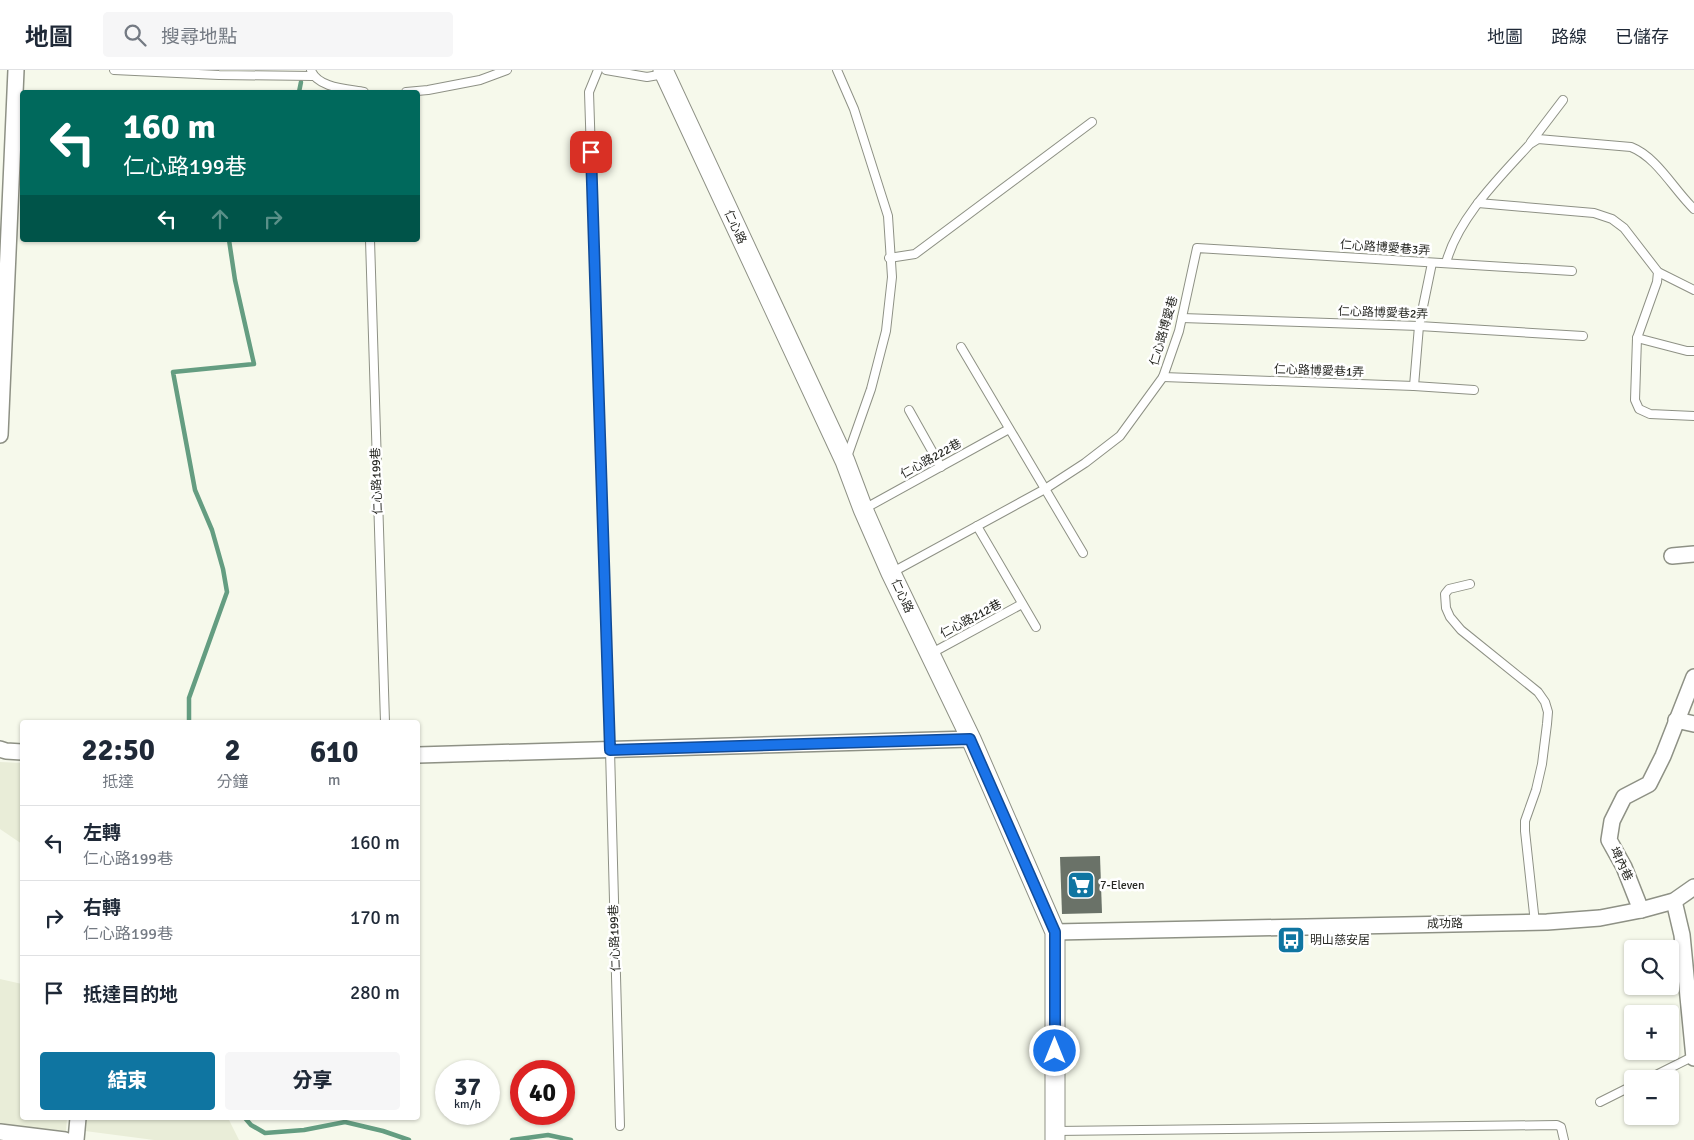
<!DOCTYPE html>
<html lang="zh-TW">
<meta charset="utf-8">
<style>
:root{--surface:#fff;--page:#f6f6f7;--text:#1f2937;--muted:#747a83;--line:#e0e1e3;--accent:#0f75a1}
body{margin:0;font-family:Signika,"Noto Sans TC",sans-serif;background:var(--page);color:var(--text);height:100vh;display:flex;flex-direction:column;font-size:19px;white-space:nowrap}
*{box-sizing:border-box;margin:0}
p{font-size:16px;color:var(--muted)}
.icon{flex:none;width:28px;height:28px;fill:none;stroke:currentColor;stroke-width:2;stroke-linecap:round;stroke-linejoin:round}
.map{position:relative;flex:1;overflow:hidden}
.panel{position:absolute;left:20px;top:650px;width:400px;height:400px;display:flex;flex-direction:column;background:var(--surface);border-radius:5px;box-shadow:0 1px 4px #0004}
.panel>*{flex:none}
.banner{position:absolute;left:20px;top:20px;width:400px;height:152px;border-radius:5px;box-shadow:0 1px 4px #0004;background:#00695c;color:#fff;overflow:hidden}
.buttons{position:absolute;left:1624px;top:870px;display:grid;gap:10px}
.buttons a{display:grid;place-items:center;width:55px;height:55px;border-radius:5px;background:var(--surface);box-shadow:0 1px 4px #0004;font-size:25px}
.speed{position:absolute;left:435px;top:990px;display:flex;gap:10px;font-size:25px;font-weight:700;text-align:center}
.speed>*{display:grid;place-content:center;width:65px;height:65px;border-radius:50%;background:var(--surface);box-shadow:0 1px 4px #0004;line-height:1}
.speed small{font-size:12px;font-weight:400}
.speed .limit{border:8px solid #d22;background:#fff;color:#111}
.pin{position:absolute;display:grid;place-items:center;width:42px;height:42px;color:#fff;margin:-21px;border-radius:10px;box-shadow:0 2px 8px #0006}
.me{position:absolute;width:55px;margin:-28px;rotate:0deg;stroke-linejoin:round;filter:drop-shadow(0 0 4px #0008)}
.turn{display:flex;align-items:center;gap:18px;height:105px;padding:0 20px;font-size:22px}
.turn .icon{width:65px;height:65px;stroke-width:2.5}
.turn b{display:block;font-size:35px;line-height:42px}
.lanes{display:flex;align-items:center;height:48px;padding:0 20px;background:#0003;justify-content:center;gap:25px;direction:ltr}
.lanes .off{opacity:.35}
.eta{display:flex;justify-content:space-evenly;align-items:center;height:85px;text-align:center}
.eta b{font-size:30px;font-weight:800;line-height:35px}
.action{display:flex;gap:10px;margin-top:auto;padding:10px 20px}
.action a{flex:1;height:58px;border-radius:5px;background:var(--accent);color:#fff;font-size:20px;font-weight:800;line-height:58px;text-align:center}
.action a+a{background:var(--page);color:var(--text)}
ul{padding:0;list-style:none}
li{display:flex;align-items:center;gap:15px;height:75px;padding:0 20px;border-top:1px solid var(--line)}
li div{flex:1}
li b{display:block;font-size:19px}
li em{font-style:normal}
header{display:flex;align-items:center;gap:30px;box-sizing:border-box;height:70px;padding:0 25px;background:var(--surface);border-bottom:1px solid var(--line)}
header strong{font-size:24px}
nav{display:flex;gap:28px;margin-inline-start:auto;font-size:18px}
.search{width:350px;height:45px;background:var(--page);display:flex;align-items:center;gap:12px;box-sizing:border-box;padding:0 18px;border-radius:5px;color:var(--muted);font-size:19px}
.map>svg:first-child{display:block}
.built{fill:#e9edd8}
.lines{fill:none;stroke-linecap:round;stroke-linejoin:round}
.stream{stroke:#649d81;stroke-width:4.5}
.building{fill:#6a7268}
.service-casing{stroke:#8e9185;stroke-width:10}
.minor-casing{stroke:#8e9185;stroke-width:18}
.tertiary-casing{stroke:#8e9185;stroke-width:21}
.service{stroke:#fff;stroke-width:8}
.minor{stroke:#fff;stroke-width:15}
.tertiary{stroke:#fff;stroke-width:19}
.route-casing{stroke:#114b97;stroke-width:12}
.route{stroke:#1a73e8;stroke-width:9}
.labels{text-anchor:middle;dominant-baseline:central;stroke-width:5;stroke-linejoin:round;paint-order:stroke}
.street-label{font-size:12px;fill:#282924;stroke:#fff}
.poi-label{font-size:12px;fill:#282924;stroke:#fff;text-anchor:start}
</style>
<header>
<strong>地圖</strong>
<div class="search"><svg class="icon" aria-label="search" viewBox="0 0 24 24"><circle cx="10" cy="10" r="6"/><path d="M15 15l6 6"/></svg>搜尋地點</div>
<nav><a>地圖</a><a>路線</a><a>已儲存</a></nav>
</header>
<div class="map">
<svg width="1694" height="1070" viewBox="0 0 1694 1070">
<rect width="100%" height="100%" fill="#f6f9eb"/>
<g class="built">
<polygon points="0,692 22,693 22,774 0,759"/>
<polygon points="0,909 22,914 22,1048 67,1048 66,1061 0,1054"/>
<polygon points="86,1048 228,1048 239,1070 154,1070 85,1061"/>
</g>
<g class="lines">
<g class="stream">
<polyline points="299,22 301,12"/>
<polyline points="189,652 189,628 227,522 223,499 212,460 195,420 173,302 254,294 235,210 229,170"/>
<polyline points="245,1048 251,1055 265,1063 304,1060 345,1052 383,1061 409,1070"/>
<polyline points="512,1070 548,1065 571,1070"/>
</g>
</g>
<polygon class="building" points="1100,786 1102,843 1062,844 1060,787"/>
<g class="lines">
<g class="service-casing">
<g id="service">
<polyline points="114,0 219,5 313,6"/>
<path d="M311,0c6,18 37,19 53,22"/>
<polyline points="598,0 589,22 610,680 620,1056"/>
<polyline points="606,0 647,7 664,4"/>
<polyline points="837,0 854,39 888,146 892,207 886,261 871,319 847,387"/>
<polyline points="406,22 428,20 480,10 507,0"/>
<polyline points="1531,72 1563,30"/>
<polyline points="1478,133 1594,143 1612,149 1624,158 1658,202 1657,212 1637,268 1635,330 1639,339 1650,344 1694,346"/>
<polyline points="370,170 385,652"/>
<polyline points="889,188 915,184 1092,52"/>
<path d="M1446,193c12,-45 53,-85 84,-119l8,-5 93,8c26,10 43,43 63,62"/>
<polyline points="1658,202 1694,220"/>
<polyline points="1182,248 1419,256 1583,266"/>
<polyline points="1637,268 1687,281 1694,281"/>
<polyline points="961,277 1083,483"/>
<polyline points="1163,307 1414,316 1474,320"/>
<polyline points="1414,316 1419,256 1432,193"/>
<polyline points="909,340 941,397"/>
<polyline points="864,439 1009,359"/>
<polyline points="977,456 1036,557"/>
<polyline points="891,503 1045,419 1085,393 1120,366 1163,307 1179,261 1197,178 1572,201"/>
<polyline points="1470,514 1449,519 1445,524 1446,538 1450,547 1461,560 1538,622 1545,632 1548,642 1547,654 1542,694 1536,720 1525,751 1525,761 1535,853"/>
<polyline points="930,584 1022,534"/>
<polyline points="1648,1009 1694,986"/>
<polyline points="1600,1032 1632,1016"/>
<polyline points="1055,1061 1557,1055 1561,1057 1564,1070"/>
</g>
</g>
<g class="minor-casing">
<g id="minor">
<polyline points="0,365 16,0"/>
<polyline points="1672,486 1694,484"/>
<polyline points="1676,650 1694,654"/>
<polyline points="0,679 6,681 22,682"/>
<polyline points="418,685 971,669"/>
<polyline points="1674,831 1682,865 1694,988"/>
<polyline points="1641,840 1624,797 1609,770 1612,751 1624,727 1649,714 1663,686 1694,607"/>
<polyline points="1055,862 1547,852 1600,848 1641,840 1674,831 1694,817"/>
<polyline points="0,1062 65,1070"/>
<polyline points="76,1070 78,1048"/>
</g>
</g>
<g class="tertiary-casing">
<polyline id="tertiary" points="663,0 845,391 863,439 891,503 971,669 1055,862 1055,1070"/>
</g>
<use href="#service" class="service"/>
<use href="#minor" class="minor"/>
<use href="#tertiary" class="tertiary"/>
</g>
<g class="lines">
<g class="route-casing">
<polyline id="route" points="591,82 610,680 970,669 1055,862 1055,981"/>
</g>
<use href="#route" class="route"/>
</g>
<defs>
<g id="supermarket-square" transform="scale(1.4375)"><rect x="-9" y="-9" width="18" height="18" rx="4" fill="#0f75a1" stroke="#fff"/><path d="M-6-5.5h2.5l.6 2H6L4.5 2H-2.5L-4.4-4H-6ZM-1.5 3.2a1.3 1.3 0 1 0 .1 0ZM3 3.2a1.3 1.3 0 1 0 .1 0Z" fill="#fff"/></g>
<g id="bus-square" transform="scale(1.4375)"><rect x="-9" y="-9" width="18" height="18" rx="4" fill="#0f75a1" stroke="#fff"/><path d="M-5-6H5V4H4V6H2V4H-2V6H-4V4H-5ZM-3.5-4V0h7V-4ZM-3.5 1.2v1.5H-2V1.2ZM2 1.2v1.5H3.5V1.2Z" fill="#fff"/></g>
</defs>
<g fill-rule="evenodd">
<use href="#supermarket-square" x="1081" y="815"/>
<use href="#bus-square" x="1291" y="870"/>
</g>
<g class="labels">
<g class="street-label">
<text transform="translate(735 157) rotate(65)">仁心路</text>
<text transform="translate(1385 178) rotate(4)">仁心路博愛巷3弄</text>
<text transform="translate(1383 243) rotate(2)">仁心路博愛巷2弄</text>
<text transform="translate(1164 261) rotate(-74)">仁心路博愛巷</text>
<text transform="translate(1319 301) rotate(2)">仁心路博愛巷1弄</text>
<text transform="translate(931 389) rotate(-29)">仁心路222巷</text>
<text transform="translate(377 411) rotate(-92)">仁心路199巷</text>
<text transform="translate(902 526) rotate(65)">仁心路</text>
<text transform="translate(971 549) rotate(-28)">仁心路212巷</text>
<text transform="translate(1621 794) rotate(64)">埤內巷</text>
<text transform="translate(1445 854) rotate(-1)">成功路</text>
<text transform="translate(615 868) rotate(-92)">仁心路199巷</text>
</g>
<g class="poi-label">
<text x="1100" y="815">7-Eleven</text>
<text x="1310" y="870">明山慈安居</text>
</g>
</g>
</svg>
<div class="buttons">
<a><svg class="icon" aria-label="search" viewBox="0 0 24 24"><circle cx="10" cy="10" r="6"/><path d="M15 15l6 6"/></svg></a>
<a>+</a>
<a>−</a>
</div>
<div class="speed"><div>37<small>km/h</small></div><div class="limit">40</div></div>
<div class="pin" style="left:591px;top:82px;background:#d93025"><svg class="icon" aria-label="arrive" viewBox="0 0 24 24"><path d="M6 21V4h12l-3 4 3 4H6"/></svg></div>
<svg class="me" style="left:1055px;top:981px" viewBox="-20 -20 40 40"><circle r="17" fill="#1a73e8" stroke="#fff" stroke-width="3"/><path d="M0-11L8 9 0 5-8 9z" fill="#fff"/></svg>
<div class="banner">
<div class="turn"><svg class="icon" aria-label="left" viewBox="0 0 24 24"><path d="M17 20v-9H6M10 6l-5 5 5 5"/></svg><div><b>160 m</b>仁心路199巷</div></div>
<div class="lanes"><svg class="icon" aria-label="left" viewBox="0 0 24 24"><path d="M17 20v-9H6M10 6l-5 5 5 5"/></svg><svg class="icon off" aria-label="ahead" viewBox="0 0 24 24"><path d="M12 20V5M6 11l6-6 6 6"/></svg><svg class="icon off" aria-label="right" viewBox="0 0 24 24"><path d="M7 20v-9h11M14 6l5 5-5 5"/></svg></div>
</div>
<section class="panel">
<div class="eta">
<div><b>22:50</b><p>抵達</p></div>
<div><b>2</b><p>分鐘</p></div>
<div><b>610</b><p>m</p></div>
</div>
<ul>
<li><svg class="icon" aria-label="left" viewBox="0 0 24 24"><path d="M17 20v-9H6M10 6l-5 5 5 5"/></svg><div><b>左轉</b><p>仁心路199巷</p></div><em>160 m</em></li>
<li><svg class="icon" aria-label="right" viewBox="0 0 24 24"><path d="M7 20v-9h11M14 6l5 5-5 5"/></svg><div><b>右轉</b><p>仁心路199巷</p></div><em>170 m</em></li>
<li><svg class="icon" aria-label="arrive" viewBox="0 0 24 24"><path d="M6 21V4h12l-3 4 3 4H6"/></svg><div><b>抵達目的地</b></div><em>280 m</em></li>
</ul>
<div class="action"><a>結束</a><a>分享</a></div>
</section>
</div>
